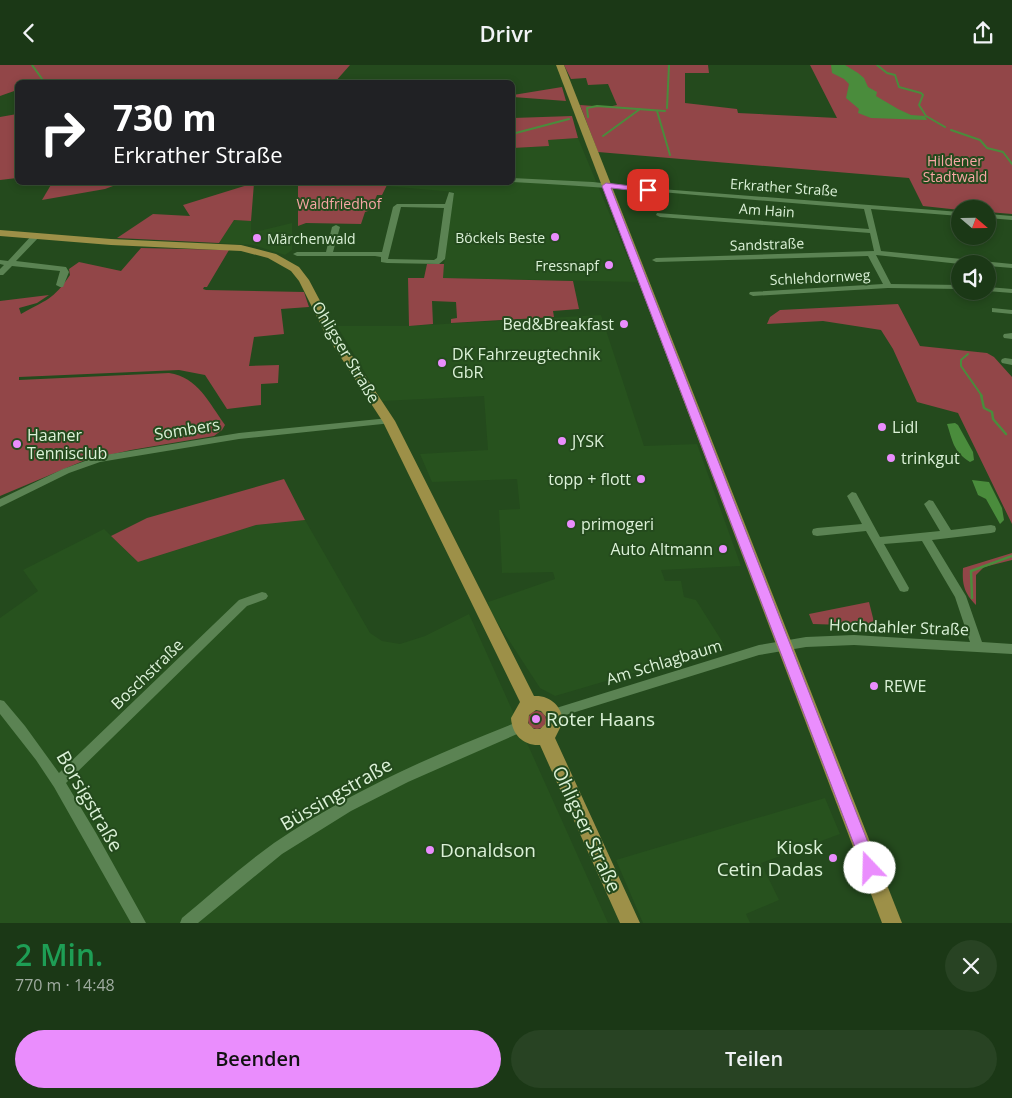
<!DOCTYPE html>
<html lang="de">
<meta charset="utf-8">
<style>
:root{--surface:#1b3816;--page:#284323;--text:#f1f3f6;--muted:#a0aca1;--line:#395235;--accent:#ea8dfd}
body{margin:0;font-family:"Open Sans",sans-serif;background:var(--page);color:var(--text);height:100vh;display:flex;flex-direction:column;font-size:19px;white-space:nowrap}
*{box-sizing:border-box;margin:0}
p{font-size:16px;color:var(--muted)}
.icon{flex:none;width:28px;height:28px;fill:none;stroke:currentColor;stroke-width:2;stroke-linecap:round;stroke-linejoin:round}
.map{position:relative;height:858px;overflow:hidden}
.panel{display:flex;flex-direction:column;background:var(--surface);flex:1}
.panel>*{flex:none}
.guide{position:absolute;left:15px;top:15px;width:500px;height:105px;border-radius:8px;box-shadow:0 2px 8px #0003,0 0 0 1px var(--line);background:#202124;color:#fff;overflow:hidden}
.needle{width:32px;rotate:110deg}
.tools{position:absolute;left:951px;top:135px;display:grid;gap:10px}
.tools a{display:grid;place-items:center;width:45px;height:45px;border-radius:50%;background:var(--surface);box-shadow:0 2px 8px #0003,0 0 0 1px var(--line);font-size:25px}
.pin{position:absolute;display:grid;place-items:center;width:42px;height:42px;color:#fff;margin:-21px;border-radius:10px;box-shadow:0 2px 8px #0006}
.me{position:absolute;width:55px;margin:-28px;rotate:339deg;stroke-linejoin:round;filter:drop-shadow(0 0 4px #0008)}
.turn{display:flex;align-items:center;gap:18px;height:105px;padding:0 15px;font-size:22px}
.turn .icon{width:65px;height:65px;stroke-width:2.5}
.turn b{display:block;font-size:35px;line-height:42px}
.round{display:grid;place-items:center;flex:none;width:52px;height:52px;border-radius:26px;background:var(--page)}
.headline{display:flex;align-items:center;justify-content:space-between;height:85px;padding:0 15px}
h1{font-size:30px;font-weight:600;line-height:38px;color:#1e9e55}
.primary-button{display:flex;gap:10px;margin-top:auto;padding:10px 15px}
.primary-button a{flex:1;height:58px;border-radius:30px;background:var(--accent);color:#111;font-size:20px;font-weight:600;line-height:58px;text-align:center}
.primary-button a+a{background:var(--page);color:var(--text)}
header{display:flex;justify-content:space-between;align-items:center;height:65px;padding:0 15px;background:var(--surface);font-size:22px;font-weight:600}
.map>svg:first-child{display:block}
.built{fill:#27521e}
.green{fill:#924648}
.water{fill:#4a8c3c}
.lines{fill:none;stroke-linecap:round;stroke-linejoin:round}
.stream-far1{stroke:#4a8c3c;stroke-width:2}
.stream{stroke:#4a8c3c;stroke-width:2.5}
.minor{fill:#5b8353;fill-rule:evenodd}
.major{fill:#9d9048;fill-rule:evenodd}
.route{fill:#ea8dfd;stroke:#985ca4}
.poi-dot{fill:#ea8dfd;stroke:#244a1d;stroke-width:2}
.labels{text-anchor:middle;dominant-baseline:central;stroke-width:4;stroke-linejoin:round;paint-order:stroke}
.far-park-label{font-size:14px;fill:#f8a6a5;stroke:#244a1d}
.far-street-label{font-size:14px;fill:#dbf1d7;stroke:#244a1d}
.far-poi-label{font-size:14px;fill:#dbf1d7;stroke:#244a1d;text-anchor:end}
.poi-label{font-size:16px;fill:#dbf1d7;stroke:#244a1d;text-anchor:start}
.street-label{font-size:16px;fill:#dbf1d7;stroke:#244a1d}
.near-poi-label{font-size:19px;fill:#dbf1d7;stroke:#244a1d;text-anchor:start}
.near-street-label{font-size:19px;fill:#dbf1d7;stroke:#244a1d}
</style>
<header><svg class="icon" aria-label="back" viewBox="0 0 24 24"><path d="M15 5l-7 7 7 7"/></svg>Drivr<svg class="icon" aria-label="share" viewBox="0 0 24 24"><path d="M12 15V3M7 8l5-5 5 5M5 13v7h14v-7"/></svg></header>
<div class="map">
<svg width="1012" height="858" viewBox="0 0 1012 858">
<rect width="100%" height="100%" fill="#244a1d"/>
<g class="built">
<polygon points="578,73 638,217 442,213 454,127 386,121 388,118 512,118 513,83 548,81 547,75"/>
<polygon points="234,155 251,156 251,168 292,158 292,185 285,190 253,180 219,178"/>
<polygon points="601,250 644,381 697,379 741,501 661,505 665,516 681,516 684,532 696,535 725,581 555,631 540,623 491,548 488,537 555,514 553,507 502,508 499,445 520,444 517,414 432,417 420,389 488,385 484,331 382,336 337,261 409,261"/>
<polygon points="305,455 370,568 382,576 400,579 425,571 469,549 608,858 0,858 0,553 38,526 23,505 104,464 138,497 256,460"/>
<polygon points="825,733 840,769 761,798 779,835 746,849 750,858 643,858 616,795"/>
</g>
<g class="green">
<polygon points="0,0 350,0 335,17 152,17 167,15 149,18 18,18 17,25 0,31"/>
<polygon points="564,0 708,0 709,8 685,8 685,38 737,44 738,48 837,53 810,0 1012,0 1012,149 988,147 988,144 960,145 923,141 909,113 598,87 580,40 608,42 617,40 608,19 588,20 586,13 571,14"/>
<polygon points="562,22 566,36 513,32 513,30"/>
<polygon points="17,49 17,113 0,115 0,52"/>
<polygon points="572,51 578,73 548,75 549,81 513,83 513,53"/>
<polygon points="52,118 121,118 105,124 42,135"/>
<polygon points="254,118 251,156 234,155 219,178 117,173 153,149 190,151 183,140"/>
<polygon points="298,118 388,118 382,130 377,130 374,137 371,138 368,146 365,147 361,159 306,158 298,161"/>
<path d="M141,183l88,2 -22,37h-3l-1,2 3,1 98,2 5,15 -28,2 3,25 -30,3 -5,29 30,-1 -1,18 -17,1v21l-34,4 -22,-34 -26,-5 -160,7v3l150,-7c29,4 40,30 56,52l-3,5 -8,6 -83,14 -48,11 -83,35v-195l49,-6 -12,8 -18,5 2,6c25,-14 32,-14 49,-39l-1,-6 10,-7 42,9z"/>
<polygon points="427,199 444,199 443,213 573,216 579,244 553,246 554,252 451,258 451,254 457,253 456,237 432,236 433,259 409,261 408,213 424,213"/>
<polygon points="898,239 920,281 987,288 994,292 1012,312 1012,459 958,348 917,337 893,284 881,265 823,256 767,259 770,252 780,245"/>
<polygon points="284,414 305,455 256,460 138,497 111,471 147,453"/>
<path d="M1012,488v7l-28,7 -8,8v30c-12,-12 -14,-21 -13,-37z"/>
<polygon points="869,537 875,561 813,559 809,549"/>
<circle cx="537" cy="655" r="9"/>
</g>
<g class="water">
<polygon points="831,0 845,0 858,8 864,13 868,22 877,27 876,31 898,44 911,50 925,51 927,55 871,53 858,48 859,44 846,33 849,19 844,14 832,8"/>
<path d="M955,358l3,2 15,27 1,8 -4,2c-17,-11 -17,-20 -23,-38z"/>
<polygon points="972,415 989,417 1002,443 1004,455 1000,459 986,434 978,430"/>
</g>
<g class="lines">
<g class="stream-far1">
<polyline points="32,0 45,18"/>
<polyline points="877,0 887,8 895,10 899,22 921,28 923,30 919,40 926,51 945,62"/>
<polyline points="667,43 669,0"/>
<polyline points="657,46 670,90"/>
<polyline points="588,52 587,43 597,41 665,46"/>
<polyline points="951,65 980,75 987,83 1003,87 1012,99"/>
<polyline points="512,69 569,54"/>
<polyline points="603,71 640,44"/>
<polyline points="968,289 961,295 961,301 982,331"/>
</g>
<g class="stream">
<polyline points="981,330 984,343 992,347 993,354 1006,369"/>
<polyline points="972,533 971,506 1012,491"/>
</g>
<g class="minor">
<path d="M512,113l81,4 42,5 325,25v4l-89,-7 10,42 131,13v4l-24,-2v-2h-28l-84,-9 15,29 69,1v4l-72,-1 -135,8 -4,-2 1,-2 133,-8 -15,-28 -212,6 -4,-2 4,-2 218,-7 -4,-18 -210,-16 -4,-2 1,-2 212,16 -5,-20c-117,-9 -234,-21 -352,-27z"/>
<path d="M449,127l5,1 -9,66 -6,5 -52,-1 -6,-1v-5l-6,-1h-78l-4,-2 4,-2h29l6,-25 4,-2 4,2 -7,25h49l11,-45 4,-3h48zM401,142l43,1 -7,50 -3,2 -46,-1z"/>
<polygon points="988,149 1012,151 1012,155 988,153"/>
<polygon points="33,169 39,169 40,171 16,196 66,202 69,207 63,222 60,222 56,220 60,206 12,201 3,210 0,210 0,204 4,200 0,199 0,195 8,196"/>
<polygon points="988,222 1012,224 1012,228 987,226"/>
<polygon points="992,243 1012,245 1012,249 992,247"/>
<polygon points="1012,268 1012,274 1004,273 1003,271 1004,269"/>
<polygon points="1005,293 1012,294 1012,300 1002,298 1001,296 1002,294"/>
<polygon points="389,353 394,356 392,358 239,374 100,397 69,408 0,442 0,434 63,404 99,391 239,368"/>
<polygon points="852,427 856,428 880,472 940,466 924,439 929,435 933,436 951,465 991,460 995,461 996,464 995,467 991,468 932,475 966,531 982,577 1012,579 1012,589 854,580 806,582 759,590 553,654 549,653 547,649 549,645 553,644 759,580 806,572 854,570 970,577 955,532 922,476 884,479 909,523 908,526 904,527 900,526 866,466 817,471 813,470 812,467 813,464 817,463 862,459 847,431"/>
<polygon points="262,527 266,528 268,531 266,534 247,541 66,718 96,768 146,858 131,858 54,722 36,695 0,649 0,635 4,636 25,661 59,708 239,535"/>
<path d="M520,656l4,2 2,4 -2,4 -116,51 -57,29 -69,43 -84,69h-18l2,-5c30,-25 60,-52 92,-75 73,-50 163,-90 246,-122z"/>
</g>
<g class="major">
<polygon points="556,0 564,0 902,858 882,858"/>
<path d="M0,165l111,9 130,6 35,9 23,13 10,13 28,53 58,88 139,275c16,-1 28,10 29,26l-8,16 85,185h-20l-80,-178c-16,1 -28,-10 -29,-27l9,-16 -137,-280 -58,-89 -26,-52 -8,-10 -23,-13 -27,-7 -130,-6 -111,-9zM536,645l5,1 5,6 -1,7 -5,5h-6l-6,-6 1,-8z"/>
</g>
</g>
<polygon class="route" points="606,118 648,123 652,125 648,127 611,123 878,803 876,809 870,811 865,809 863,803 602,121"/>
<g class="poi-dot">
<circle cx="555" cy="172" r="5"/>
<circle cx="257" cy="173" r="5"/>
<circle cx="609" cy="200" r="5"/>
<circle cx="624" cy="259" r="5"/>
<circle cx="442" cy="298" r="5"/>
<circle cx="882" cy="362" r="5"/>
<circle cx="562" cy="376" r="5"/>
<circle cx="17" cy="379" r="5"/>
<circle cx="891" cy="393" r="5"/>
<circle cx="641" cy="414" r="5"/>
<circle cx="571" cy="459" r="5"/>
<circle cx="723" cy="484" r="5"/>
<circle cx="874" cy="621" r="5"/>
<circle cx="536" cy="654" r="5"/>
<circle cx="430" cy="785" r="5"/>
<circle cx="833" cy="793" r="5"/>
</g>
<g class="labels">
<g class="far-park-label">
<text x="955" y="95">Hildener<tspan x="955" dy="16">Stadtwald</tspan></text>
<text x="339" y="138">Waldfriedhof</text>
</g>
<g class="far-street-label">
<text transform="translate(784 122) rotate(4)">Erkrather Straße</text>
<text transform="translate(767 145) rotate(4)">Am Hain</text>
<text transform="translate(767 179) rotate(-2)">Sandstraße</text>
<text transform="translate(820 212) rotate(-3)">Schlehdornweg</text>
</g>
<g class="far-poi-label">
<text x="545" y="172">Böckels Beste</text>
<text x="267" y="173" text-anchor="start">Märchenwald</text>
<text x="599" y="200">Fressnapf</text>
</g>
<g class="poi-label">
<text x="614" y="259" text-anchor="end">Bed&amp;Breakfast</text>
<text x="452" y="289">DK Fahrzeugtechnik<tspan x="452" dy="18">GbR</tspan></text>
<text x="892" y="362">Lidl</text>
<text x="27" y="370">Haaner<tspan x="27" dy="18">Tennisclub</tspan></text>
<text x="572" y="376">JYSK</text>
<text x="901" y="393">trinkgut</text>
<text x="631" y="414" text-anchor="end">topp + flott</text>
<text x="581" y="459">primogeri</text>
<text x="713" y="484" text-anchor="end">Auto Altmann</text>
<text x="884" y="621">REWE</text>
</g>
<g class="street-label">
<text transform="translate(346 287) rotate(59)">Ohligser Straße</text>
<text transform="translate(187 364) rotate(-9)">Sombers</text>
<text transform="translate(899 562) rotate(2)">Hochdahler Straße</text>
<text transform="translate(664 597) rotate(-17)">Am Schlagbaum</text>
<text transform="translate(147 609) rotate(-44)">Boschstraße</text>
</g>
<g class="near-poi-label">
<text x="546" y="654">Roter Haans</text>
<text x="823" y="782" text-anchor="end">Kiosk<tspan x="823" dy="22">Cetin Dadas</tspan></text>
<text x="440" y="785">Donaldson</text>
</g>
<g class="near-street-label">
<text transform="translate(336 729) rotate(-30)">Büssingstraße</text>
<text transform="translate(90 736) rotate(60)">Borsigstraße</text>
<text transform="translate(587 764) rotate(65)">Ohligser Straße</text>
</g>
</g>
</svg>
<div class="tools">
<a><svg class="needle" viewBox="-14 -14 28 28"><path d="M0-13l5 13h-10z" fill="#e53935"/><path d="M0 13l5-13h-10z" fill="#a0aca1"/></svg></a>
<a><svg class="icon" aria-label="sound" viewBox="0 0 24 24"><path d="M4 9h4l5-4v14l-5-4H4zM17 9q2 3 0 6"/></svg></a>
</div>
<div class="pin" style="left:648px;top:125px;background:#d93025"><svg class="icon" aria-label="arrive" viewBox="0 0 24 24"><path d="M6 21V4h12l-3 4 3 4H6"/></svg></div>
<svg class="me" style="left:870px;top:803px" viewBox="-20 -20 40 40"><circle r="19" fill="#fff"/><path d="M0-13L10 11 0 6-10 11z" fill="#ea8dfd"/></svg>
<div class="guide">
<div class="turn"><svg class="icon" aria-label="right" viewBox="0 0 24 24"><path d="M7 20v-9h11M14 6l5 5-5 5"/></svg><div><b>730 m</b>Erkrather Straße</div></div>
</div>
</div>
<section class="panel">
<div class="headline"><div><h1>2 Min.</h1><p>770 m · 14:48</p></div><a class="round"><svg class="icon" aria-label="close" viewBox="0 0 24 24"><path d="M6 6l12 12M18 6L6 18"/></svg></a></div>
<div class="primary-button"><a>Beenden</a><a>Teilen</a></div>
</section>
